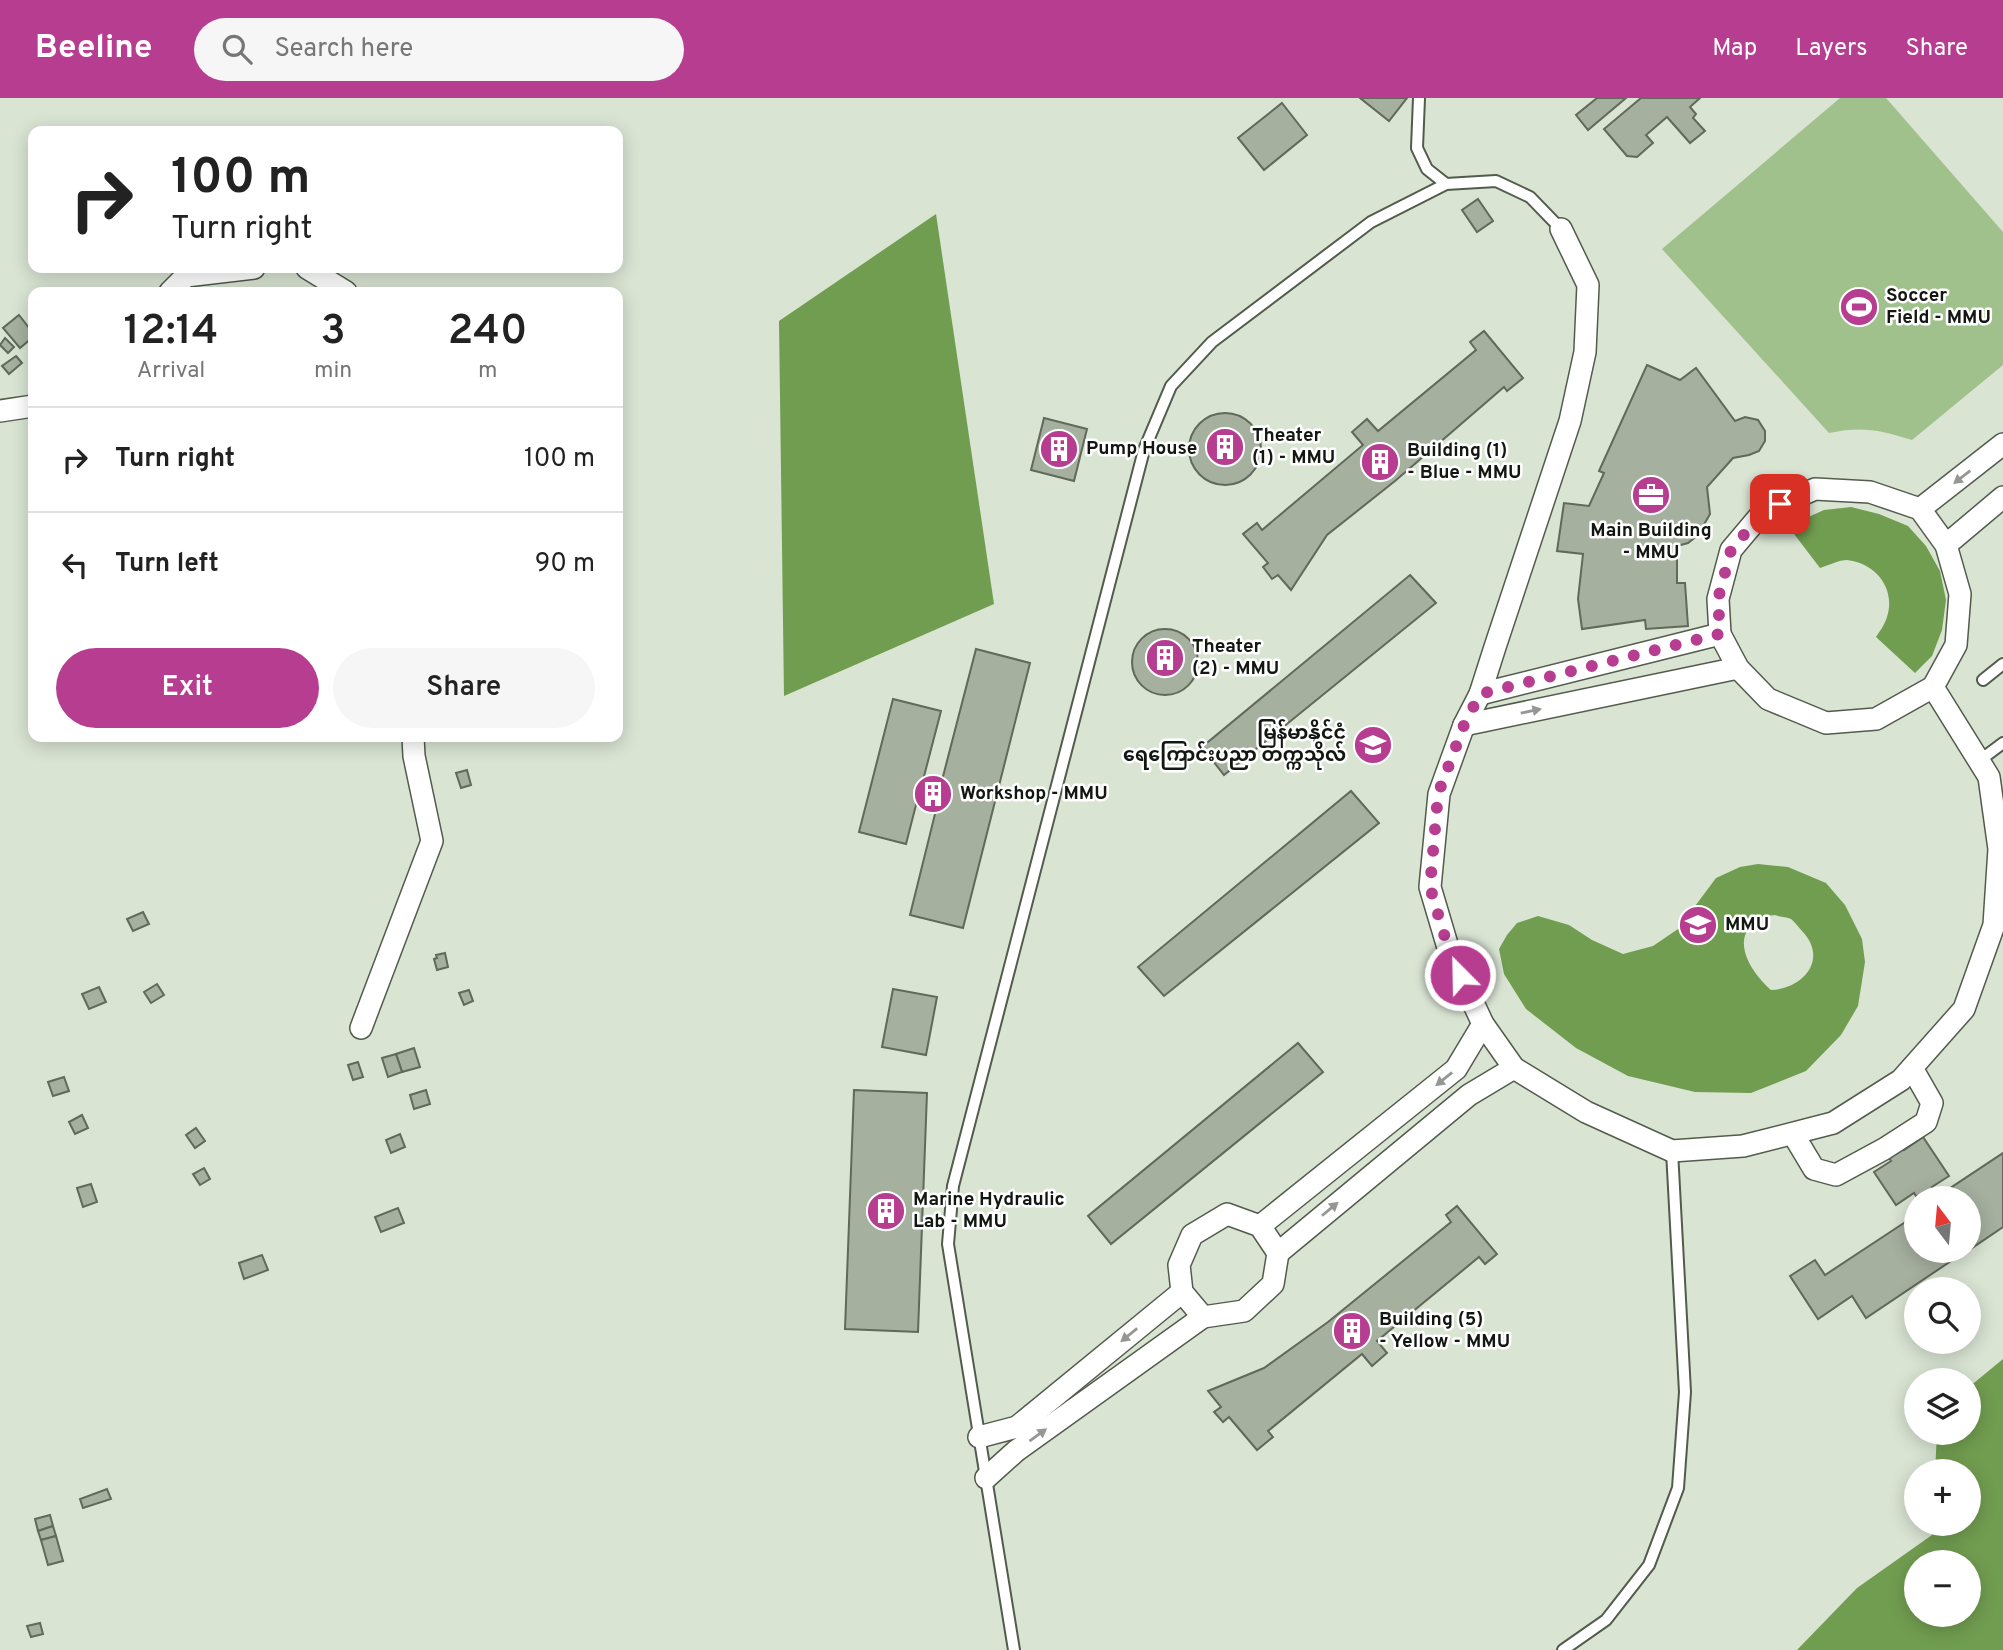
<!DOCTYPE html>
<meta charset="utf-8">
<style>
:root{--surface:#fff;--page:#f6f6f6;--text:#222;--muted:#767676;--line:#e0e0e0;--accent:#b73d90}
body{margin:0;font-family:Overpass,"Noto Sans Myanmar",sans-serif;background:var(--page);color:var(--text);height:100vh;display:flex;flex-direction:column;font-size:26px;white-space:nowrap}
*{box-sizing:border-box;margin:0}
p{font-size:23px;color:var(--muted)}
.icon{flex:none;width:38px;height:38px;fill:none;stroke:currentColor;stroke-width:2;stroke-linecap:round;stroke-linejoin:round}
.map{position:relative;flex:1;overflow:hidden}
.sheet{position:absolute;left:28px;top:189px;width:595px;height:455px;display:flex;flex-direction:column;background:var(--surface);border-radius:14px;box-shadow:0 4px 18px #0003}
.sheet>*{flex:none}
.hud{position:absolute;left:28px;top:28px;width:595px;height:147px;border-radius:14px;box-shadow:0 4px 18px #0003;background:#fff;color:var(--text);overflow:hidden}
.needle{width:46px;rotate:344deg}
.tools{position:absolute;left:1904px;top:1088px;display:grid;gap:14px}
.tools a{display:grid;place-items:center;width:77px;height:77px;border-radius:50%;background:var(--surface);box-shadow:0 4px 18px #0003;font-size:35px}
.pin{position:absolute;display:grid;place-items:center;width:60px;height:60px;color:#fff;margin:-30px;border-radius:14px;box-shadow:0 4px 10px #0006}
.me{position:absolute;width:77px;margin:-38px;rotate:337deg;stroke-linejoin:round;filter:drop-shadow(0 0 5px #0008)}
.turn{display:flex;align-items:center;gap:24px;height:147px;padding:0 28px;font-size:32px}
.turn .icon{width:91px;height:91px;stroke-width:2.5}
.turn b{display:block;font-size:49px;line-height:60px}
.eta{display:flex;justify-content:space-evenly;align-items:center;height:119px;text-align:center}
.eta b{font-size:42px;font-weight:600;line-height:49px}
.action{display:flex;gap:14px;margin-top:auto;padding:14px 28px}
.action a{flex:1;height:80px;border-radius:42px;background:var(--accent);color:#fff;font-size:28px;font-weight:600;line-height:80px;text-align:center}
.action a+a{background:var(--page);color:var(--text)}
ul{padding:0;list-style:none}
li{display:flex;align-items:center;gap:21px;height:105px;padding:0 28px;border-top:2px solid var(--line)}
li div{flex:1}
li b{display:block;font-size:26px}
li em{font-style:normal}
header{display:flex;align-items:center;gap:42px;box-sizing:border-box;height:98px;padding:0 35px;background:var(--accent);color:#fff}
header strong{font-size:33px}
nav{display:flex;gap:38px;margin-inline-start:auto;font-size:24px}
.search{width:490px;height:63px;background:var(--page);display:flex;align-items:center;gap:18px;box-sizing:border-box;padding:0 24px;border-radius:38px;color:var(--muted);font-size:26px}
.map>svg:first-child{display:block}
.green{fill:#a0c18b}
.water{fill:#719d50;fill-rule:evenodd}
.building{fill:#a6b09f;stroke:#60695a;stroke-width:2}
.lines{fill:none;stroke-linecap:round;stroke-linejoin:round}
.service-casing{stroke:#525b4c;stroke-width:14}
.minor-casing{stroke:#525b4c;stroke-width:24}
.service{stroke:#fff;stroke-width:10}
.minor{stroke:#fff;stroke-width:21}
.oneway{fill:#959794}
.route{stroke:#b73d90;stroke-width:12;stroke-dasharray:0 21.6}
.labels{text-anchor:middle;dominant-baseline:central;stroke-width:5;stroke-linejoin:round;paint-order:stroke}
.poi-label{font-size:19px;font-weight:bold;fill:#131711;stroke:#fff;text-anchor:start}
</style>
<header>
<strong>Beeline</strong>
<div class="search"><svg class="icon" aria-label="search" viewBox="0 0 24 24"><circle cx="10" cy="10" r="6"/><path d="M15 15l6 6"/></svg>Search here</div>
<nav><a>Map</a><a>Layers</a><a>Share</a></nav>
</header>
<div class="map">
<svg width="2003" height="1552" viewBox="0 0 2003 1552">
<rect width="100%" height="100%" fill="#d9e4d3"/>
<path class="green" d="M1840,0h46l117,134v133l-91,75c-33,-10 -49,-14 -83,-7l-167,-184z"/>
<g class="water">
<polygon points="936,116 994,506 784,598 779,223"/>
<path d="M1851,409l28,7 29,12 18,20 14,25 6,29 -4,30 -10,26 -17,17 -39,-36c4,-6 9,-13 11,-20 9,-28 -11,-54 -40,-57 -8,0 -18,5 -27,8l-32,-42 36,-16z"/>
<path d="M1758,766l30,3 38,16 19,22 17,34 3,23 -7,44 -17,29 -35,36 -55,22 -56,-1 -67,-16 -52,-28 -50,-39 -22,-35 -5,-25 8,-14 10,-12 21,-7 31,9 23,15 31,14 30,-8 25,-17 38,-51 24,-11zM1775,817c4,2 12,2 16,4 4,3 8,9 11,12 27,28 1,58 -31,59 -16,-14 -38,-43 -21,-64 2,-3 5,-6 8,-8 4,-2 12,-2 17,-3z"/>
<path d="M2003,1261v291h-206l60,-62 75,-53 1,-11h36v-52h-34l2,-39h32v-46zM1916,1465h53v52h-53z"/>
</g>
<g class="building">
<polygon points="1360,0 1407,0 1389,23"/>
<polygon points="1597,0 1626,0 1588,32 1576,17"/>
<polygon points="1641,0 1700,0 1690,9 1696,16 1693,20 1705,33 1690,45 1667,19 1646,37 1653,45 1637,59 1627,58 1604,31"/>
<polygon points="1282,5 1307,37 1264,72 1238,40"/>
<polygon points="1478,101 1493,123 1477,134 1462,112"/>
<polygon points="19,217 33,235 33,239 20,250 3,230"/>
<polygon points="1484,233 1523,280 1507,293 1504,289 1395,383 1327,437 1291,492 1278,477 1272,481 1263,469 1268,465 1243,436 1257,425 1262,432 1363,347 1352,334 1367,321 1378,333 1476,252 1470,244"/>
<polygon points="5,240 14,249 8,255 0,247"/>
<polygon points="16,258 22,265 9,276 2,268"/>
<polygon points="1647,267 1680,282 1696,270 1735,323 1745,319 1758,322 1765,333 1765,343 1759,353 1749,357 1733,360 1707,389 1710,416 1698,437 1688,445 1677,448 1677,485 1685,485 1688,528 1646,531 1645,522 1582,531 1578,501 1583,456 1557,453 1564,405 1589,408 1604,375 1599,373"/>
<circle cx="1225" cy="351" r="36"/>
<polygon points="1044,320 1087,331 1074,383 1031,372"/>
<polygon points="1410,477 1436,505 1224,677 1202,649"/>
<circle cx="1165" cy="564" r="33"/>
<polygon points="976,551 1030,565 963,830 910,817 937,708 917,703 906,746 859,734 893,601 941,613 922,686 940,690"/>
<polygon points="467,672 471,687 461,690 456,675"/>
<polygon points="1351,693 1379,725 1164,898 1138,869"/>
<polygon points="143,814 149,826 133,833 127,821"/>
<polygon points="445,855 448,869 437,872 434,861 437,860 436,857"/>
<polygon points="157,886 164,897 151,905 144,894"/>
<polygon points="99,889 106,904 89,911 82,896"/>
<polygon points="893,891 937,899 926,957 882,949"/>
<polygon points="469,892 473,903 464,907 459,895"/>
<polygon points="1298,945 1323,974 1111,1146 1088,1118"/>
<polygon points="414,950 420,969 402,974 396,956"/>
<polygon points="396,956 402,974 388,979 382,960"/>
<polygon points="358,964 363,979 353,982 348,967"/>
<polygon points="64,979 69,993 53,998 48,984"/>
<polygon points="426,992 430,1006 414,1011 410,997"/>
<polygon points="854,992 927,995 918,1234 845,1231"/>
<polygon points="82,1017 88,1030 75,1036 69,1024"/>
<polygon points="196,1030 205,1043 195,1050 186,1037"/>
<polygon points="400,1036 405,1049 391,1055 386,1042"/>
<polygon points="1894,1036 1904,1052 1923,1039 1949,1078 1932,1089 1938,1098 2003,1055 2003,1129 1969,1152 1969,1101 1918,1101 1914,1095 1896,1107 1874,1074 1891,1063 1880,1045"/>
<polygon points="204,1070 210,1081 200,1087 193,1076"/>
<polygon points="91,1086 97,1104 83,1109 77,1090"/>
<polygon points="1457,1108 1497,1156 1485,1166 1479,1159 1377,1243 1387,1255 1372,1268 1362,1256 1268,1333 1273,1339 1257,1352 1229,1319 1223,1324 1214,1314 1221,1309 1208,1293 1264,1270 1328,1224 1451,1124 1446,1117"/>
<polygon points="398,1110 404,1125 381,1134 375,1119"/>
<polygon points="1916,1117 1916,1153 1966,1153 1866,1220 1852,1198 1818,1221 1790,1178 1815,1162 1825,1177"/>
<polygon points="262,1157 268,1172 244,1181 239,1165"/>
<polygon points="107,1391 111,1401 83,1410 80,1401"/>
<polygon points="50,1417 53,1428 38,1433 35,1421"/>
<polygon points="53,1428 56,1438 41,1442 38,1433"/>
<polygon points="56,1438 63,1463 48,1467 41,1442"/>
<polygon points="40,1525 43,1536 31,1539 27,1528"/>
</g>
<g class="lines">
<g class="service-casing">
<g id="service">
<polyline points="1419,0 1417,50 1427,71 1446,86"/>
<polyline points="1983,582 2003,566"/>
<polyline points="1979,663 2003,645"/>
<polyline points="1014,1552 948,1146 953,1088 1144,352 1171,288 1212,244 1371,124 1446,86 1496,83 1530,99 1561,131"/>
<polyline points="1563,1552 1606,1522 1649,1467 1678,1390 1685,1294 1672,1053"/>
</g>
</g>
<g class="minor-casing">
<g id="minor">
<polyline points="1561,131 1588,187 1585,254 1570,323 1495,549 1480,596 1464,627 1439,696 1430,789 1449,853 1483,926 1514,970 1586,1014 1672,1053 1743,1048 1833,1025 1901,982 1964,911 1994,827 1999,751 1989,679 1933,589"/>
<polyline points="307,170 346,194"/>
<polyline points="170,194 186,178 254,170"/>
<polyline points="0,313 33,308"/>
<polygon points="1815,391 1870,394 1920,411 1946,447 1960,496 1956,547 1933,589 1876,621 1826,625 1768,601 1738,570 1720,536 1718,501 1731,452 1763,414"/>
<polyline points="1920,411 2003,346"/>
<polyline points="1946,447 2003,399"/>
<polyline points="1480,596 1720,536"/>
<polyline points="1464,627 1738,570"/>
<polyline points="361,930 432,743 414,658 413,639"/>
<polyline points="1793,1036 1814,1071 1836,1077 1884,1051 1926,1024 1932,1005 1912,970"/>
<polygon points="1227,1116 1260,1128 1278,1155 1273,1186 1244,1213 1203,1219 1182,1194 1179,1167 1192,1137"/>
<polyline points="1260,1128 1456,971 1483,926"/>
<polyline points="1278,1155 1469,997 1514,970"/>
<polyline points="979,1339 1017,1329 1182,1194"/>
<polyline points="986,1380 1016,1353 1203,1219"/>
</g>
</g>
<use href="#service" class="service"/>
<use href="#minor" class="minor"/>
</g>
<defs><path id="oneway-solid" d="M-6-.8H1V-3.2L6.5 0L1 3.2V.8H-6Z" transform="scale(1.75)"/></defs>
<g class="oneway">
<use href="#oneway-solid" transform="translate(1962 379) rotate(142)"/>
<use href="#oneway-solid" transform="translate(1531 613) rotate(-12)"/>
<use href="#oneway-solid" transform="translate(1444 981) rotate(141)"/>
<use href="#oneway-solid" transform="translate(1330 1111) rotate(-40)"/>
<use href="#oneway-solid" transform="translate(1129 1237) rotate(141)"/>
<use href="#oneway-solid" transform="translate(1038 1337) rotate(-36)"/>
</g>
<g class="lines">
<polyline class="route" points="1460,877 1449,853 1430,789 1438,696 1464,627 1480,596 1720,536 1718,501 1731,452 1763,414 1780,406"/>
</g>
<defs>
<g id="stadium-disc" transform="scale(2.0125)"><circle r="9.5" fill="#b73d90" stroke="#fff"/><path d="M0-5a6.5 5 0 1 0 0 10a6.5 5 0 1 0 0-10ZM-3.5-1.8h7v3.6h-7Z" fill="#fff"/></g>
<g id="building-disc" transform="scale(2.0125)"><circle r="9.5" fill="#b73d90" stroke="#fff"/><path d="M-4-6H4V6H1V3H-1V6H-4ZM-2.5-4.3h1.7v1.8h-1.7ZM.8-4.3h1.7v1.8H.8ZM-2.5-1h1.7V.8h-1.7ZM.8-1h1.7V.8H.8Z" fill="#fff"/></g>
<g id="office-disc" transform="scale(2.0125)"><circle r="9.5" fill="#b73d90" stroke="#fff"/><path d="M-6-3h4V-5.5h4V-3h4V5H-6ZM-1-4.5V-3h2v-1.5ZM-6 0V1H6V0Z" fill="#fff"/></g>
<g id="university-disc" transform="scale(2.0125)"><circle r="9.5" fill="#b73d90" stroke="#fff"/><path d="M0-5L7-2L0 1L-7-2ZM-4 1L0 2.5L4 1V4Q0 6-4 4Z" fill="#fff"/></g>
<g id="school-disc" transform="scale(2.0125)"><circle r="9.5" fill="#b73d90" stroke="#fff"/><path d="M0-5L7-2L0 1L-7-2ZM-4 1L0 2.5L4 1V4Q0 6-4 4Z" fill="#fff"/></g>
</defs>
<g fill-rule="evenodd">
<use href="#stadium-disc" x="1859" y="209"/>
<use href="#building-disc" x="1225" y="349"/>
<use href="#building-disc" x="1059" y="351"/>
<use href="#building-disc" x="1380" y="364"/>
<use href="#office-disc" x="1651" y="397"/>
<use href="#building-disc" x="1165" y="560"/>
<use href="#university-disc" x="1373" y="647"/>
<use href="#building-disc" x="933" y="696"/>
<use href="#school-disc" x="1698" y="827"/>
<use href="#building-disc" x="886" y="1113"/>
<use href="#building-disc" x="1352" y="1233"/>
</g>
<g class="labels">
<g class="poi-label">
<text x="1886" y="198">Soccer<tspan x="1886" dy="22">Field - MMU</tspan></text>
<text x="1252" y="338">Theater<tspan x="1252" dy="22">(1) - MMU</tspan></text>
<text x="1086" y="351">Pump House</text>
<text x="1407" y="353">Building (1)<tspan x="1407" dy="22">- Blue - MMU</tspan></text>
<text x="1651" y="433" text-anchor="middle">Main Building<tspan x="1651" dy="22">- MMU</tspan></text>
<text x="1192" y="549">Theater<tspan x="1192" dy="22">(2) - MMU</tspan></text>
<text x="1346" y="636" text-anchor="end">မြန်မာနိုင်ငံ<tspan x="1346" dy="22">ရေကြောင်းပညာ တက္ကသိုလ်</tspan></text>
<text x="960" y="696">Workshop - MMU</text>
<text x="1725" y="827">MMU</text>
<text x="913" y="1102">Marine Hydraulic<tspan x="913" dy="22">Lab - MMU</tspan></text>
<text x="1379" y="1222">Building (5)<tspan x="1379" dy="22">- Yellow - MMU</tspan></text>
</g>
</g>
</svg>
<div class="tools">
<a><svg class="needle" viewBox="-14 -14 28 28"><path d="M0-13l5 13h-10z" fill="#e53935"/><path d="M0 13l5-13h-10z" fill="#767676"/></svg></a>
<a><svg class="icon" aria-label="search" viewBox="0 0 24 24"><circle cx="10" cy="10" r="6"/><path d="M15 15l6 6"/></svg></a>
<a><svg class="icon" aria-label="layers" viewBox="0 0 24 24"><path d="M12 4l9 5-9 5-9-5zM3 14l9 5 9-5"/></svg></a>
<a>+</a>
<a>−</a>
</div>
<div class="pin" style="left:1780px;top:406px;background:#d93025"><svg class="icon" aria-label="arrive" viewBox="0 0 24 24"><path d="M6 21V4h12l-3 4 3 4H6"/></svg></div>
<svg class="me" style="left:1460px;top:877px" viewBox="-20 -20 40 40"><circle r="17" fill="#b73d90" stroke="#fff" stroke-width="3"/><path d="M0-11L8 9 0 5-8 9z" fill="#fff"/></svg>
<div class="hud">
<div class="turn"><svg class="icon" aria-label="right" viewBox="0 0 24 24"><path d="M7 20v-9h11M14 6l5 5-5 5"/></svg><div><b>100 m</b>Turn right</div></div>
</div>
<section class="sheet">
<div class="eta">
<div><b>12:14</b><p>Arrival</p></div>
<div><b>3</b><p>min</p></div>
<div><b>240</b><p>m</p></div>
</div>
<ul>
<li><svg class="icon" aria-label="right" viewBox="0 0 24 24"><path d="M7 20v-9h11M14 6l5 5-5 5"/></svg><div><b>Turn right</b></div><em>100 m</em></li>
<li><svg class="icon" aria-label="left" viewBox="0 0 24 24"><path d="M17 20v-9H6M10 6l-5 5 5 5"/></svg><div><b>Turn left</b></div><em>90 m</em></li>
</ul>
<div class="action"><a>Exit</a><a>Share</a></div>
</section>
</div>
